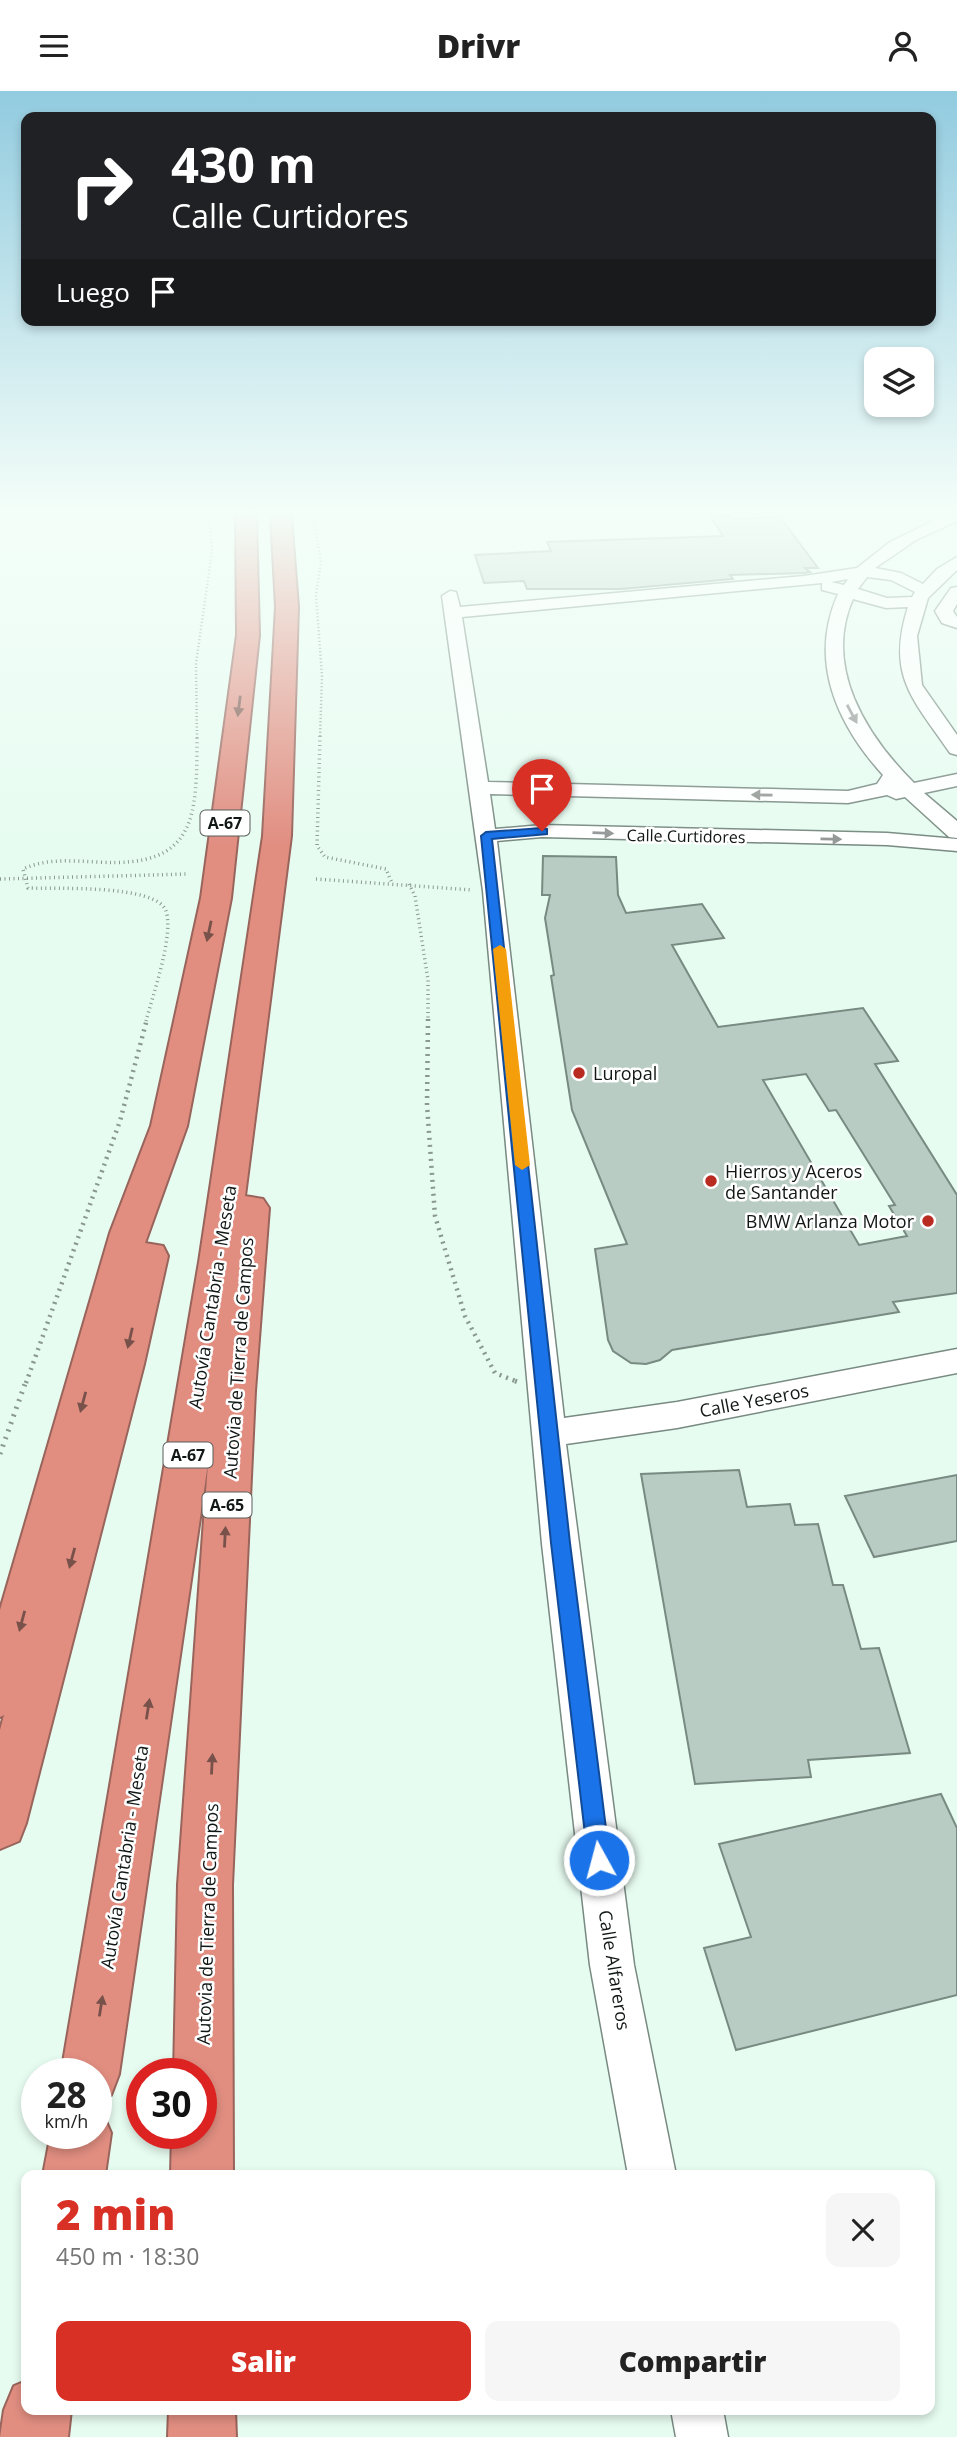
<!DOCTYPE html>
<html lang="es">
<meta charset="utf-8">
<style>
:root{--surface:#fff;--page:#f6f6f6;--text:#222;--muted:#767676;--accent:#d93025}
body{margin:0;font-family:"Open Sans",sans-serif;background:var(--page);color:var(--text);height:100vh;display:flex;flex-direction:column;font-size:26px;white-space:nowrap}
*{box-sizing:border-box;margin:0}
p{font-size:23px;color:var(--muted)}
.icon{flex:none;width:38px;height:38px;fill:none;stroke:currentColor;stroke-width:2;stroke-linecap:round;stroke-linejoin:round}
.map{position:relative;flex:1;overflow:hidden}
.drawer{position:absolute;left:21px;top:2079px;width:914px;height:245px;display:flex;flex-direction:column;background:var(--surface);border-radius:14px;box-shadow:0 4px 10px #0003}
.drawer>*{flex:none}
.guide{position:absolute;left:21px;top:21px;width:915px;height:214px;border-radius:14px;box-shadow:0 4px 10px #0003;background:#202124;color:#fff;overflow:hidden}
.tools{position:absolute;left:864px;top:256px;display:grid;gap:14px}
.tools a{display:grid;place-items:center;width:70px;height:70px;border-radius:14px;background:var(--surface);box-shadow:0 4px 10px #0003;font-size:35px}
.speed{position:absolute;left:21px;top:1967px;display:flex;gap:14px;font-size:35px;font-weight:700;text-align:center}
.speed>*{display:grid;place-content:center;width:91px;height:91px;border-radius:50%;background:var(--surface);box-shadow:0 4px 10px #0003;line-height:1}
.speed small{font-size:18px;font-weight:400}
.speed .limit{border:10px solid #d22;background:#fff;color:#111}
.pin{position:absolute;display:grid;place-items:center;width:60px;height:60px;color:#fff;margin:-72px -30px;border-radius:50% 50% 50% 0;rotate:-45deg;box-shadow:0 0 7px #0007}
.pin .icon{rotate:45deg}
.me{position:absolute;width:77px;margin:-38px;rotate:353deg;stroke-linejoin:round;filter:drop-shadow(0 0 5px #0008)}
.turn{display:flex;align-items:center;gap:24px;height:147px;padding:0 35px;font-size:32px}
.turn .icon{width:91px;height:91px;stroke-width:2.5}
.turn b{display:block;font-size:49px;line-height:60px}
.then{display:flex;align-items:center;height:66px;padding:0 35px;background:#0003;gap:14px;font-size:26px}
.round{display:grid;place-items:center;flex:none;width:74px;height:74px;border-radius:14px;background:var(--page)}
.overview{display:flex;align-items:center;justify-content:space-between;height:119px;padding:0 35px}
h1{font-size:42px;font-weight:800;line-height:52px;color:var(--accent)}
.primary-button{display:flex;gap:14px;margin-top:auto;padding:14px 35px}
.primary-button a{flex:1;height:80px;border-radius:14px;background:var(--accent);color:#fff;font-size:28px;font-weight:800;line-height:80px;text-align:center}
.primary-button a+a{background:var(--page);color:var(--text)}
header{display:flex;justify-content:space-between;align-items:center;height:91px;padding:0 35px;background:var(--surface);font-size:32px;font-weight:800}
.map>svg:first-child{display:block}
.building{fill:#b9ccc3;stroke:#788a81;stroke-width:2;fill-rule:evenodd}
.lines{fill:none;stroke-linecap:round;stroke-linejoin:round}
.minor-casing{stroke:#788a81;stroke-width:3}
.highway-casing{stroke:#98645b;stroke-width:4}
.path-far3{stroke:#899891;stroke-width:2.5;stroke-dasharray:1 2.5;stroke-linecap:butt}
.path-far2{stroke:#899891;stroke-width:3.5;stroke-dasharray:1 3.5;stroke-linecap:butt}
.path-far1{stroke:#899891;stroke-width:4.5;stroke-dasharray:2 5;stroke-linecap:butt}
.path{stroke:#899891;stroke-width:5;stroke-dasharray:2 6;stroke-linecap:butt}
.minor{fill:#fff;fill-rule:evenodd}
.highway{fill:#e18e81;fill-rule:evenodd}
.oneway{fill:#78524a}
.oneway2{fill:#939795}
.route{fill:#1a73e8;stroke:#114b97;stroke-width:2}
.slow{fill:#f59e0b}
.poi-dot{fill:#b92b21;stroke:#fff;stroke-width:2.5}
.labels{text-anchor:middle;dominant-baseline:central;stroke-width:5;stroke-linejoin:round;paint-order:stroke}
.shield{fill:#fff;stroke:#585d5a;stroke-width:2}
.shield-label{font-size:16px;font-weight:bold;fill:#101714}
.far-street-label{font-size:16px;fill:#101714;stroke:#fff}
.poi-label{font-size:18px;fill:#101714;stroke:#fff;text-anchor:start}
.street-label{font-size:18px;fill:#101714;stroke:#fff}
</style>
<header><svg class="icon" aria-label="menu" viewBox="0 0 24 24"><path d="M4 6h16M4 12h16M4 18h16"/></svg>Drivr<svg class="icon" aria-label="person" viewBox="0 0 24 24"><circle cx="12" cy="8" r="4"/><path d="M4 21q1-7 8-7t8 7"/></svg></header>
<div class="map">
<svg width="957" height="2346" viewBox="0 0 957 2346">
<rect width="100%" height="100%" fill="#e7fcf1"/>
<g class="building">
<polygon points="710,425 730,425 733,428 780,426 818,477 805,477 810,481 804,482 730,484 733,488 621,498 527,498 524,490 484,492 475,464 551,460 547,451 723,445"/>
<path d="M543,765l73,1 2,38 8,18 76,-9 22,34 -52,7 46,82 145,-19 35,53 -23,3 82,131v98l-64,9 6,10 -227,38 -12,10 -14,4 -15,-1 -18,-12 -5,-11 -13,-91 32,-5 -55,-134 -21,-134 3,-1 -9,-57 5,-23h-8zM806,983l23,37 7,-1 59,95 -6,1 18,30 -48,9 -96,-165z"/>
<polygon points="739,1379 747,1416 790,1413 795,1434 818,1433 833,1494 843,1494 861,1558 879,1557 910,1662 808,1669 811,1686 695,1693 641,1383"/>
<polygon points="957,1384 957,1450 874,1466 845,1405"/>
<polygon points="941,1703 957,1737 957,1904 736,1959 704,1857 751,1846 719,1753"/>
</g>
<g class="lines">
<g class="minor-casing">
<g id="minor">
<path d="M943,425h14v5l-41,19 -41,28 26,5 22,11 14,-15 20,-12v13l-29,28 -11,38 5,49 35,50v20l-7,-2c-37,-54 -64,-77 -42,-146l-22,1 -33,-9c-30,68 13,136 61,184l43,-9v12l-33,7 33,28v17l-8,-1 -44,-40 -9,2 -9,-4 -39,8 -358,-9 5,35 47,-4 345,8 70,6v12l-70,-6 -345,-8 -45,4 67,577 113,-16 280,-53v24l-280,55 -111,16 68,521 42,210h-48l-38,-210 -48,-421 -59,-653 -41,-295 8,-5 6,1 4,15 344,-31 53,-8 33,-26zM867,486l24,3 24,12 -3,5 -25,1 -29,-9zM848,488l-4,6 -13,-3zM822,492v7l16,4c-30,67 -1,130 45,181l-6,9 -29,7 -360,-9 -26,-165z"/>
<polygon points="957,496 957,513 953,520 957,526 957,537 942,532 935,520 951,497"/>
<polygon points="671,2319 723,2319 728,2346 676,2346"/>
</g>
</g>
<g class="highway-casing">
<g id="highway">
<polygon points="236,425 256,425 259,544 231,807 187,1035 145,1152 163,1155 168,1165 144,1273 26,1732 19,1750 0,1758 0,1639 4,1624 0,1626 0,1519 110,1142 151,1035 201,807 237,544"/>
<polygon points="271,425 291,425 298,516 291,745 245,1105 263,1108 269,1117 255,1300 232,1794 233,2084 171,2084 172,2042 201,2042 201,1983 174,1983 178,1794 208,1372 119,1983 111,2004 96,2010 96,1983 61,1983 199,1171 263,745 276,516"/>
<polygon points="96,2018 102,2021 111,2042 105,2084 43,2084 51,2042 96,2042"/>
<polygon points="26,2290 26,2319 71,2319 68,2346 0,2346 4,2319 14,2295"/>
<polygon points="169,2319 235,2319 236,2346 168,2346"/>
</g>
</g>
<g class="path-far3">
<polyline points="313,425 321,470 316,504 322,585 320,647"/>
<polyline points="197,647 196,572 212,461 209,425"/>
</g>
<g class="path-far2">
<polyline points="320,645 317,755 325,766 386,778 392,792"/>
<polyline points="0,788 189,783"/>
<polyline points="316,788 473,799"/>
<polyline points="409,793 415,805 428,889 428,930"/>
<path d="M146,930c7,-26 28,-86 20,-110 -9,-27 -112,-22 -138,-23l-5,-19c24,-11 49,-8 75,-7 98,6 99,-43 99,-126"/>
</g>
<g class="path-far1">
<polyline points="428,928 427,1014 435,1125 465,1225 495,1282 518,1291"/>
<polyline points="26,1292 120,1030 147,928"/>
</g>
<g class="path">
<polyline points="515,1290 518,1291"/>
<polyline points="0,1363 26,1290"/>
</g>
<use href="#minor" class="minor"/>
<use href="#highway" class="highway"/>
</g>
<defs><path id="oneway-solid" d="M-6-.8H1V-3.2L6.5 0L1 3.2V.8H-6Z" transform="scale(1.75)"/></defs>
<g class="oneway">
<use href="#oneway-solid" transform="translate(239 615) rotate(97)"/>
<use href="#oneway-solid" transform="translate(209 840) rotate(102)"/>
<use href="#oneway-solid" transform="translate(130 1247) rotate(103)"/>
<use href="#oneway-solid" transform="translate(83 1311) rotate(105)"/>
<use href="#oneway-solid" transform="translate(225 1446) rotate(-87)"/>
<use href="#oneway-solid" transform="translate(72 1467) rotate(105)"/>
<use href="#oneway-solid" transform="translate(22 1530) rotate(105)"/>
<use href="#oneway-solid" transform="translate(148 1618) rotate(-81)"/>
<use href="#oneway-solid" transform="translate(212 1673) rotate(-87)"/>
<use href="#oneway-solid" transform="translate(101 1915) rotate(-81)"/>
</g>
<g class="oneway2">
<use href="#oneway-solid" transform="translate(852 623) rotate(62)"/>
<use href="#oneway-solid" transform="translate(762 704) rotate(-179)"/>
<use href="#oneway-solid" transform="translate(603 742) rotate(2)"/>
<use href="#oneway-solid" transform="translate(831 748) rotate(1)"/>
</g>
<linearGradient id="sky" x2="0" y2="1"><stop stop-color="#92cbdf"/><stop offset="0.56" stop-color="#f4fef9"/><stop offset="1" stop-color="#f4fef9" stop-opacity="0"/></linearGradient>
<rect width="957" height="753" fill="url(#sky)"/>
<polygon class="route" points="542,737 547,738 547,743 492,748 570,1452 610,1769 607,1776 599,1780 591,1776 588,1769 551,1452 481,745 486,741"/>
<polygon class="slow" points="500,854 506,858 530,1074 522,1079 515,1074 493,858"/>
<g class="poi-dot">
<circle cx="579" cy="982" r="7"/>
<circle cx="711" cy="1090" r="7"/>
<circle cx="928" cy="1130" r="7"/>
</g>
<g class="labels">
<g class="shield">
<rect x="200.5" y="719.5" width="49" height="25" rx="5"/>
<rect x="163.5" y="1351.5" width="49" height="25" rx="5"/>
<rect x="202.5" y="1401.5" width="49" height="25" rx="5"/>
</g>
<g class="shield-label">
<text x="225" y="732">A-67</text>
<text x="188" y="1364">A-67</text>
<text x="227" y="1414">A-65</text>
</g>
<g class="far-street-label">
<text transform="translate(686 745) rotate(1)">Calle Curtidores</text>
</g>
<g class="poi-label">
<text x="593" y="982">Luropal</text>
<text x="725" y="1080">Hierros y Aceros<tspan x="725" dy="21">de Santander</tspan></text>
<text x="914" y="1130" text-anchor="end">BMW Arlanza Motor</text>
</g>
<g class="street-label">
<text transform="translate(212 1206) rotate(-81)">Autovía Cantabria - Meseta</text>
<text transform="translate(238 1267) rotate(-86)">Autovia de Tierra de Campos</text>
<text transform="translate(754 1309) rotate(-11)">Calle Yeseros</text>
<text transform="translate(124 1766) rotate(-81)">Autovía Cantabria - Meseta</text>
<text transform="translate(207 1833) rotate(-88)">Autovia de Tierra de Campos</text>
<text transform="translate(615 1879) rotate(81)">Calle Alfareros</text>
</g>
</g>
</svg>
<div class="tools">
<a><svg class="icon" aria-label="layers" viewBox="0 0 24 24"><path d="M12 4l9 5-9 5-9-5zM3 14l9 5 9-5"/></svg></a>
</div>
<div class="speed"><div>28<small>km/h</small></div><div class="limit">30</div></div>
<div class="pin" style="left:542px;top:740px;background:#d93025"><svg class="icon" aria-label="arrive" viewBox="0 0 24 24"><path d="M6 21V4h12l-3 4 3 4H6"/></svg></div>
<svg class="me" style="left:599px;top:1769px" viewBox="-20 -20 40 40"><circle r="17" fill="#1a73e8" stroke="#fff" stroke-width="3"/><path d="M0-11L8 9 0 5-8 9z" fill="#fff"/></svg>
<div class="guide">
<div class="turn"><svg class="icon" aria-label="right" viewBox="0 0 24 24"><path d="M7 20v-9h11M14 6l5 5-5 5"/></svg><div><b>430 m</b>Calle Curtidores</div></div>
<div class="then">Luego<svg class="icon" aria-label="arrive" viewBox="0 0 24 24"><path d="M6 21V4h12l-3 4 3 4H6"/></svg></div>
</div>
<section class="drawer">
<div class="overview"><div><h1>2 min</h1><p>450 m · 18:30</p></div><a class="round"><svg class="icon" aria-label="close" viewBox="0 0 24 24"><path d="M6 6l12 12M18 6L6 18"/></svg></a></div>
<div class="primary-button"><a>Salir</a><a>Compartir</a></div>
</section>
</div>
